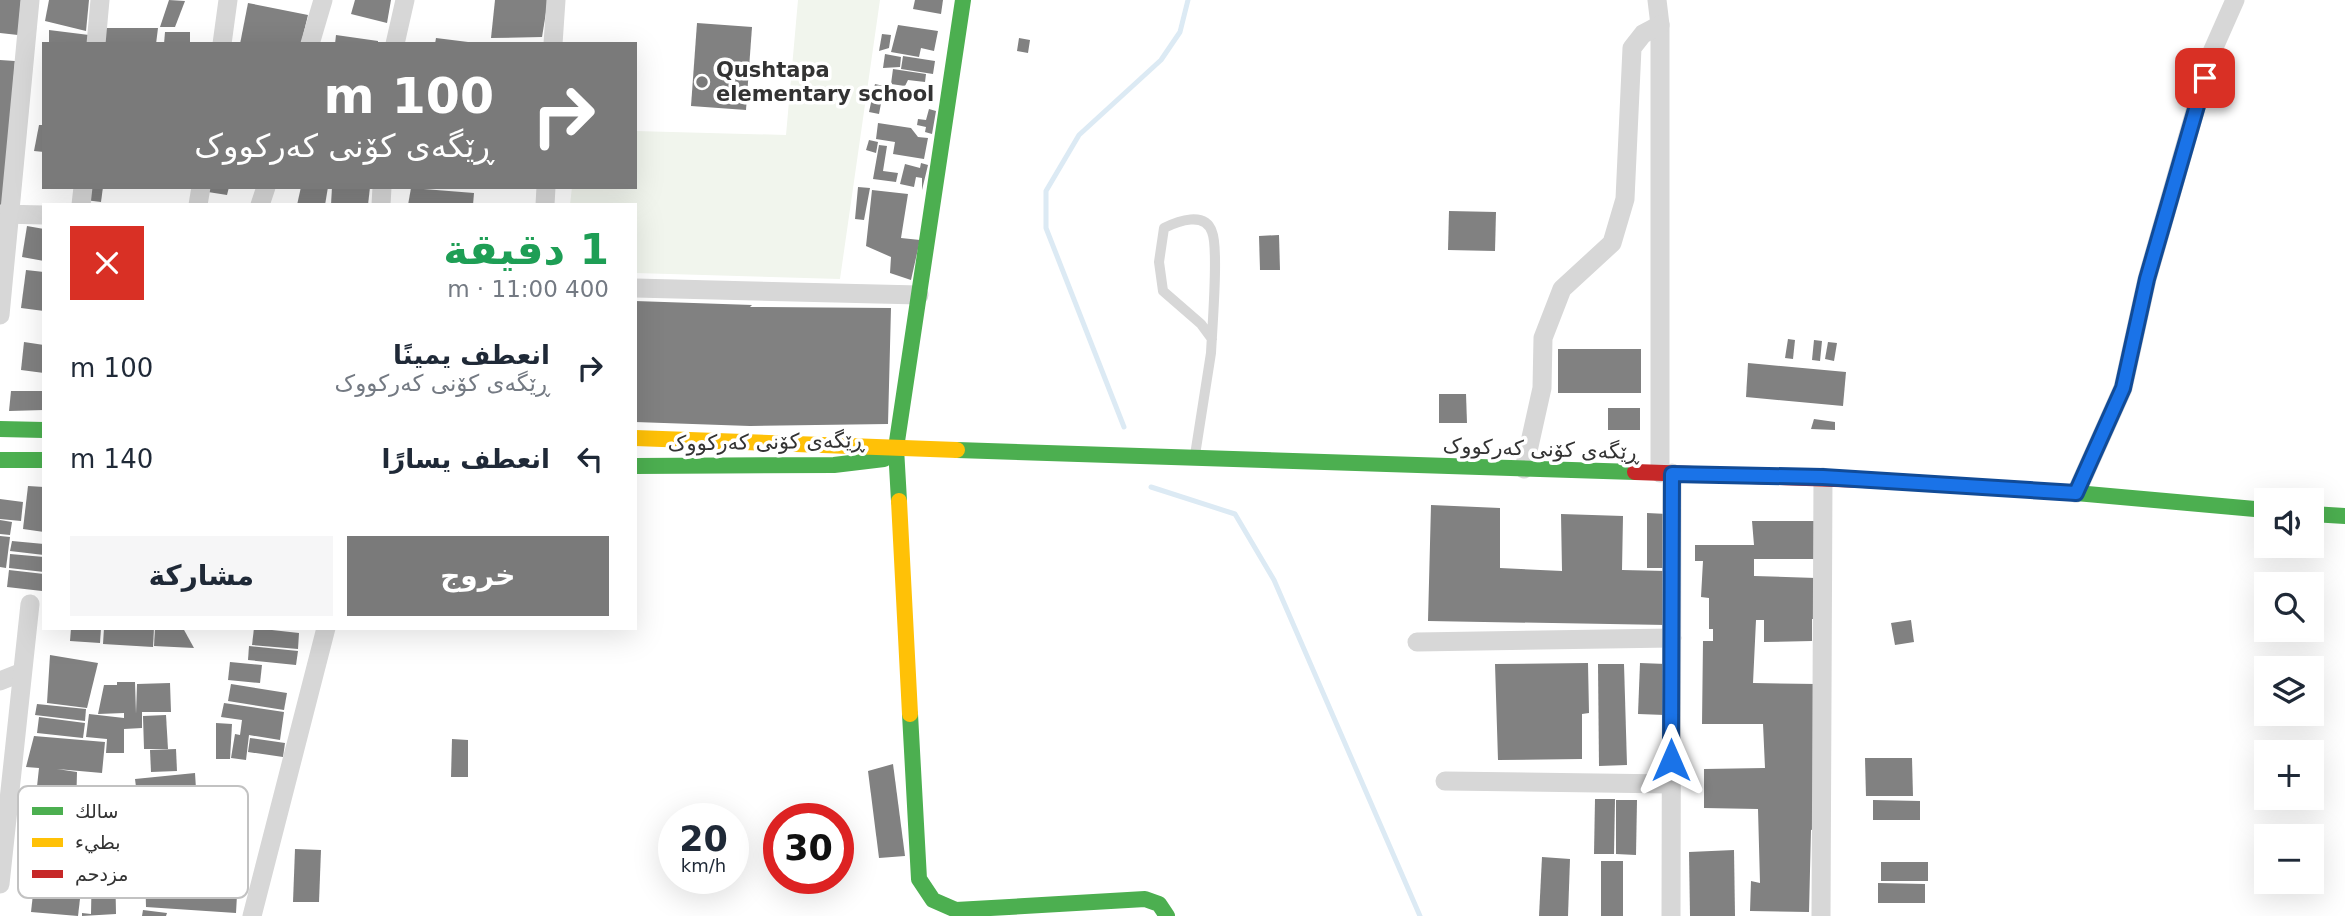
<!DOCTYPE html>
<html lang="ar">
<meta charset="utf-8">
<style>
:root{--surface:#fff;--page:#f6f6f7;--text:#1f2937;--muted:#747a83;--accent:#7a7a7a}
body{margin:0;font-family:"DejaVu Sans",Vazirmatn,sans-serif;background:var(--page);color:var(--text);direction:rtl;height:100vh;display:flex;flex-direction:column;font-size:26px;white-space:nowrap}
*{box-sizing:border-box;margin:0}
p{font-size:23px;color:var(--muted)}
.icon{flex:none;width:38px;height:38px;fill:none;stroke:currentColor;stroke-width:2;stroke-linecap:round;stroke-linejoin:round}
.map{position:relative;flex:1;overflow:hidden;direction:ltr}
.details{position:absolute;left:42px;top:203px;width:595px;height:427px;display:flex;flex-direction:column;background:var(--surface);border-radius:0px;box-shadow:0 7px 28px #0002;direction:rtl}
.details>*{flex:none}
.guide{position:absolute;left:42px;top:42px;width:595px;height:147px;border-radius:0px;box-shadow:0 7px 28px #0002;direction:rtl;background:#7a7a7a;color:#fff;overflow:hidden}
.controls{position:absolute;left:2254px;top:488px;display:grid;gap:14px}
.controls a{display:grid;place-items:center;width:70px;height:70px;border-radius:0px;background:var(--surface);box-shadow:0 7px 28px #0002;font-size:35px}
.speed{position:absolute;left:658px;top:803px;display:flex;gap:14px;font-size:35px;font-weight:700;text-align:center}
.speed>*{display:grid;place-content:center;width:91px;height:91px;border-radius:50%;background:var(--surface);box-shadow:0 7px 28px #0002;line-height:1}
.speed small{font-size:18px;font-weight:400}
.speed .limit{border:10px solid #d22;background:#fff;color:#111}
.pin{position:absolute;display:grid;place-items:center;width:60px;height:60px;color:#fff;margin:-30px;border-radius:14px;box-shadow:0 4px 10px #0006}
.me{position:absolute;width:77px;margin:-38px;rotate:0deg;stroke-linejoin:round;filter:drop-shadow(0 0 5px #0008)}
.turn{display:flex;align-items:center;gap:24px;height:147px;padding:0 28px;font-size:32px}
.turn .icon{width:91px;height:91px;stroke-width:2.5}
.turn b{display:block;font-size:49px;line-height:60px}
.round{display:grid;place-items:center;flex:none;width:74px;height:74px;border-radius:0px;background:var(--page)}
.summary{display:flex;align-items:center;justify-content:space-between;height:119px;padding:0 28px}
h1{font-size:42px;font-weight:600;line-height:52px;color:#1e9e55}
.button{display:flex;gap:14px;margin-top:auto;padding:14px 28px}
.button a{flex:1;height:80px;border-radius:0px;background:var(--accent);color:#fff;font-size:28px;font-weight:600;line-height:80px;text-align:center}
.button a+a{background:var(--page);color:var(--text)}
ul{padding:0;list-style:none}
li{display:flex;align-items:center;gap:21px;height:91px;padding:0 28px}
li div{flex:1}
li b{display:block;font-size:26px}
li em{font-style:normal}
.map>svg:first-child{display:block}
.green{fill:#f1f5ed}
.lines{fill:none;stroke-linecap:round;stroke-linejoin:round}
.stream{stroke:#dceaf4;stroke-width:5}
.building{fill:#818181}
.lane{stroke:#d7d7d7;stroke-width:10}
.street{stroke:#d7d7d7;stroke-width:19}
.fast{stroke:#4caf50;stroke-width:16}
.slow{stroke:#ffc107;stroke-width:16}
.jam{stroke:#c62828;stroke-width:16}
.route-casing{stroke:#114b97;stroke-width:18}
.route{stroke:#1a73e8;stroke-width:12}
.poi-dot{fill:#7a7a7a;stroke:#fff;stroke-width:2.5}
.labels{text-anchor:middle;dominant-baseline:central;stroke-width:7;stroke-linejoin:round;paint-order:stroke}
.poi-label{font-size:21px;font-weight:bold;fill:#333;stroke:#fff;text-anchor:start}
.street-label{font-size:21px;fill:#333;stroke:#fff}
.key{fill:#fff;stroke:#c2c2c2;stroke-width:2}
.key-label{font-size:19px;fill:#333}
</style>
<div class="map">
<svg width="2345" height="916" viewBox="0 0 2345 916">
<rect width="100%" height="100%" fill="#fff"/>
<polygon class="green" points="798,0 880,0 840,279 635,273 635,205 570,205 572,187 635,187 635,131 786,135"/>
<g class="lines">
<g class="stream">
<polyline points="1124,427 1046,228 1046,191 1079,135 1161,60 1180,32 1188,0"/>
<polyline points="1151,487 1235,514 1274,580 1420,916"/>
</g>
</g>
<g class="building">
<polygon points="0,0 21,0 18,35 0,33"/>
<polygon points="49,0 89,0 86,31 45,21"/>
<polygon points="169,0 185,1 175,27 160,27"/>
<polygon points="355,0 391,0 387,23 351,14"/>
<polygon points="495,0 548,0 542,37 491,38"/>
<polygon points="915,0 943,0 941,14 913,9"/>
<polygon points="248,3 308,15 301,44 240,44"/>
<polygon points="697,23 752,27 746,110 691,106"/>
<polygon points="898,25 938,31 934,51 921,48 919,57 891,52"/>
<polygon points="104,28 158,28 156,44 103,44"/>
<polygon points="49,30 89,35 87,44 49,44"/>
<polygon points="165,32 190,32 190,44 164,44"/>
<polygon points="882,34 891,35 889,48 879,51"/>
<polygon points="336,35 378,41 378,44 335,44"/>
<polygon points="436,38 468,42 468,44 435,44"/>
<polygon points="1019,38 1030,40 1028,53 1017,51"/>
<polygon points="885,54 901,57 900,67 883,68"/>
<polygon points="903,56 935,61 933,74 901,69"/>
<polygon points="0,60 15,61 4,205 0,205"/>
<polygon points="893,69 926,74 925,82 908,80 905,86 891,84"/>
<polygon points="875,84 897,89 894,100 882,98 879,114 869,112"/>
<polygon points="929,109 936,111 932,134 925,132 926,127 917,125 918,119 926,120"/>
<polygon points="878,123 911,128 918,137 928,138 924,159 893,154 895,142 876,139"/>
<polygon points="39,125 44,125 44,152 34,151"/>
<polygon points="869,140 878,142 876,153 866,150"/>
<polygon points="879,145 887,146 883,171 898,173 896,182 873,179"/>
<polygon points="921,163 928,165 922,190 922,178 916,177 914,187 900,184 905,164 920,168"/>
<polygon points="86,187 103,187 101,202 85,200"/>
<polygon points="209,187 229,187 227,195 208,192"/>
<polygon points="301,187 328,187 325,205 297,205"/>
<polygon points="332,187 370,187 368,205 331,205"/>
<polygon points="858,187 870,188 864,220 855,219"/>
<polygon points="411,188 474,193 473,205 408,205"/>
<polygon points="872,190 908,194 901,238 920,240 911,280 890,273 891,257 866,246"/>
<polygon points="1449,211 1496,212 1495,251 1448,250"/>
<polygon points="27,226 44,229 44,261 22,257"/>
<polygon points="1279,235 1280,270 1260,270 1259,236"/>
<polygon points="26,270 44,272 44,311 21,308"/>
<polygon points="635,301 752,305 750,307 891,308 888,424 750,426 635,422"/>
<polygon points="1788,339 1795,340 1793,359 1785,358"/>
<polygon points="1814,340 1822,341 1820,361 1812,360"/>
<polygon points="24,342 44,345 44,373 21,370"/>
<polygon points="1828,342 1837,343 1834,361 1825,359"/>
<rect x="1558" y="349" width="83" height="44"/>
<polygon points="1748,363 1846,372 1843,406 1746,397"/>
<polygon points="11,391 44,391 44,410 9,411"/>
<polygon points="1439,394 1466,394 1467,423 1439,423"/>
<rect x="1608" y="408" width="32" height="22"/>
<polygon points="1814,419 1835,422 1835,430 1811,429"/>
<polygon points="28,486 44,487 44,532 23,529"/>
<polygon points="0,499 23,502 21,521 0,519"/>
<polygon points="1431,505 1500,508 1500,568 1562,571 1561,514 1623,516 1622,570 1666,571 1667,625 1428,621"/>
<polygon points="1647,513 1667,514 1667,568 1647,568"/>
<polygon points="0,520 12,522 10,535 0,534"/>
<polygon points="1752,521 1815,521 1815,559 1754,559 1754,576 1816,578 1817,619 1812,619 1812,641 1764,642 1764,620 1756,620 1753,683 1817,684 1818,828 1811,830 1809,912 1750,911 1751,881 1760,883 1758,809 1704,808 1704,769 1765,768 1763,724 1702,724 1703,641 1713,641 1713,629 1709,629 1709,598 1701,597 1703,561 1695,561 1695,545 1754,545"/>
<polygon points="0,536 10,537 6,568 0,567"/>
<polygon points="12,541 44,544 44,555 10,551"/>
<polygon points="10,554 44,557 44,572 9,568"/>
<polygon points="9,570 44,574 42,591 7,587"/>
<polygon points="1911,620 1914,642 1895,645 1891,623"/>
<polygon points="71,628 101,628 100,643 70,641"/>
<polygon points="104,628 154,628 153,647 103,644"/>
<polygon points="155,628 183,628 194,648 154,646"/>
<polygon points="254,628 299,633 298,649 252,645"/>
<polygon points="249,646 298,651 296,665 248,660"/>
<polygon points="50,655 98,663 87,708 47,703"/>
<polygon points="230,662 262,665 260,683 228,680"/>
<polygon points="1588,663 1589,713 1582,714 1582,759 1498,760 1495,664"/>
<polygon points="1640,663 1666,664 1665,715 1638,714"/>
<polygon points="1598,664 1624,664 1627,765 1599,766"/>
<polygon points="117,682 135,682 136,714 137,684 170,683 171,712 142,712 142,728 124,729 124,753 106,753 107,739 86,737 89,714 124,718 124,713 98,714 104,685 117,685"/>
<polygon points="231,684 287,693 284,710 228,701"/>
<polygon points="224,703 284,712 280,740 249,735 246,760 231,758 235,734 240,735 242,720 221,717"/>
<polygon points="37,704 86,709 85,721 35,715"/>
<polygon points="166,715 168,749 144,749 143,716"/>
<polygon points="39,717 85,723 83,738 37,733"/>
<polygon points="216,723 232,724 230,759 216,759"/>
<polygon points="34,736 105,742 102,773 57,769 77,772 76,810 35,805 39,768 26,767"/>
<polygon points="250,738 285,743 283,757 248,752"/>
<polygon points="452,739 468,740 468,777 451,777"/>
<polygon points="176,749 177,771 151,772 150,750"/>
<polygon points="1865,758 1912,758 1913,796 1866,796"/>
<polygon points="893,764 905,856 879,858 868,771"/>
<polygon points="195,773 196,789 171,792 178,856 115,863 109,813 139,810 138,796 153,795 137,795 135,779"/>
<polygon points="1595,799 1615,799 1614,854 1594,854"/>
<polygon points="1616,800 1637,800 1636,855 1616,854"/>
<polygon points="1873,800 1920,801 1920,820 1873,820"/>
<polygon points="295,849 321,850 319,902 293,902"/>
<polygon points="1734,850 1735,916 1690,916 1689,852"/>
<polygon points="1542,857 1570,859 1568,916 1539,916"/>
<polygon points="92,861 115,863 116,914 82,916 82,913 91,914"/>
<rect x="1601" y="861" width="22" height="55"/>
<rect x="1881" y="862" width="47" height="19"/>
<polygon points="145,870 238,874 237,893 184,889 237,895 236,913 146,907"/>
<polygon points="1878,883 1925,884 1925,903 1878,903"/>
<polygon points="33,894 80,899 78,916 31,912"/>
<polygon points="143,910 167,913 166,916 142,916"/>
</g>
<g class="lines">
<path class="lane" d="M1195,455l16,-102c1,-23 8,-105 1,-121 -7,-21 -34,-11 -48,-4l-5,34 4,29 38,33 11,15"/>
<g class="street">
<polyline points="1657,0 1660,25 1660,473"/>
<polyline points="96,44 100,0"/>
<polyline points="222,44 228,0"/>
<polyline points="310,44 323,0"/>
<polyline points="395,44 405,0"/>
<polyline points="553,44 556,0"/>
<polyline points="81,205 83,187"/>
<polyline points="198,205 201,187"/>
<polyline points="260,205 266,187"/>
<polyline points="381,205 382,187"/>
<polyline points="545,205 546,187"/>
<polyline points="0,214 44,215"/>
<polyline points="635,288 919,295"/>
<polyline points="0,315 30,0"/>
<polyline points="1524,469 1542,388 1543,338 1562,289 1612,243 1625,199 1632,48 1643,34 1660,25"/>
<polyline points="2076,493 2123,388 2147,279 2212,52 2235,0"/>
<polyline points="1417,642 1672,638"/>
<polyline points="0,681 20,673"/>
<polyline points="1445,781 1671,784"/>
<polyline points="0,884 30,604"/>
<polyline points="252,916 326,628"/>
<polyline points="1671,916 1672,473"/>
<polyline points="1821,916 1823,477"/>
</g>
<g class="fast">
<polyline points="0,429 44,430"/>
<polyline points="957,450 1635,472"/>
<polyline points="0,460 44,460"/>
<polyline points="635,466 834,465 884,459"/>
<polyline points="1891,481 2076,493 2266,510"/>
<polyline points="899,501 896,448 963,0"/>
<polyline points="2312,514 2345,516"/>
<polyline points="910,714 919,879 933,900 956,910 1145,899 1159,904 1167,916"/>
</g>
<g class="slow">
<polyline points="635,438 957,450"/>
<polyline points="899,501 910,714"/>
</g>
<polyline class="jam" points="1635,472 1891,481"/>
</g>
<g class="lines">
<g class="route-casing">
<polyline id="route" points="1671,760 1672,474 1823,477 2076,493 2123,388 2147,279 2205,78"/>
</g>
<use href="#route" class="route"/>
</g>
<circle class="poi-dot" cx="702" cy="82" r="7"/>
<g class="labels">
<g class="poi-label">
<text x="716" y="70">Qushtapa<tspan x="716" dy="24">elementary school</tspan></text>
</g>
<g class="street-label">
<text transform="translate(766 442) rotate(-1)">ڕێگەی کۆنی کەرکووک</text>
<text transform="translate(1541 449) rotate(2)">ڕێگەی کۆنی کەرکووک</text>
</g>
</g>
<rect x="18" y="786" width="230" height="112" rx="10" class="key"/>
<rect x="32" y="807" width="31" height="8" fill="#4caf50"/>
<rect x="32" y="838" width="31" height="9" fill="#ffc107"/>
<rect x="32" y="870" width="31" height="8" fill="#c62828"/>
<g class="key-label">
<text x="75" y="818">سالك</text>
<text x="75" y="849">بطيء</text>
<text x="75" y="881">مزدحم</text>
</g>
</svg>
<div class="controls">
<a><svg class="icon" aria-label="sound" viewBox="0 0 24 24"><path d="M4 9h4l5-4v14l-5-4H4zM17 9q2 3 0 6"/></svg></a>
<a><svg class="icon" aria-label="search" viewBox="0 0 24 24"><circle cx="10" cy="10" r="6"/><path d="M15 15l6 6"/></svg></a>
<a><svg class="icon" aria-label="layers" viewBox="0 0 24 24"><path d="M12 4l9 5-9 5-9-5zM3 14l9 5 9-5"/></svg></a>
<a>+</a>
<a>−</a>
</div>
<div class="speed"><div>20<small>km/h</small></div><div class="limit">30</div></div>
<div class="pin" style="left:2205px;top:78px;background:#d93025"><svg class="icon" aria-label="arrive" viewBox="0 0 24 24"><path d="M6 21V4h12l-3 4 3 4H6"/></svg></div>
<svg class="me" style="left:1671px;top:760px" viewBox="-20 -20 40 40"><path d="M0-17L14 15 0 8-14 15z" fill="#1a73e8" stroke="#fff" stroke-width="4"/></svg>
<div class="guide">
<div class="turn"><svg class="icon" aria-label="right" viewBox="0 0 24 24"><path d="M7 20v-9h11M14 6l5 5-5 5"/></svg><div><b>100 m</b>ڕێگەی کۆنی کەرکووک</div></div>
</div>
<section class="details">
<div class="summary"><div><h1>1 دقيقة</h1><p>400 m · 11:00</p></div><a class="round" style="background:#d93025;color:#fff"><svg class="icon" aria-label="close" viewBox="0 0 24 24"><path d="M6 6l12 12M18 6L6 18"/></svg></a></div>
<ul>
<li><svg class="icon" aria-label="right" viewBox="0 0 24 24"><path d="M7 20v-9h11M14 6l5 5-5 5"/></svg><div><b>انعطف يمينًا</b><p>ڕێگەی کۆنی کەرکووک</p></div><em>100 m</em></li>
<li><svg class="icon" aria-label="left" viewBox="0 0 24 24"><path d="M17 20v-9H6M10 6l-5 5 5 5"/></svg><div><b>انعطف يسارًا</b></div><em>140 m</em></li>
</ul>
<div class="button"><a>خروج</a><a>مشاركة</a></div>
</section>
</div>
